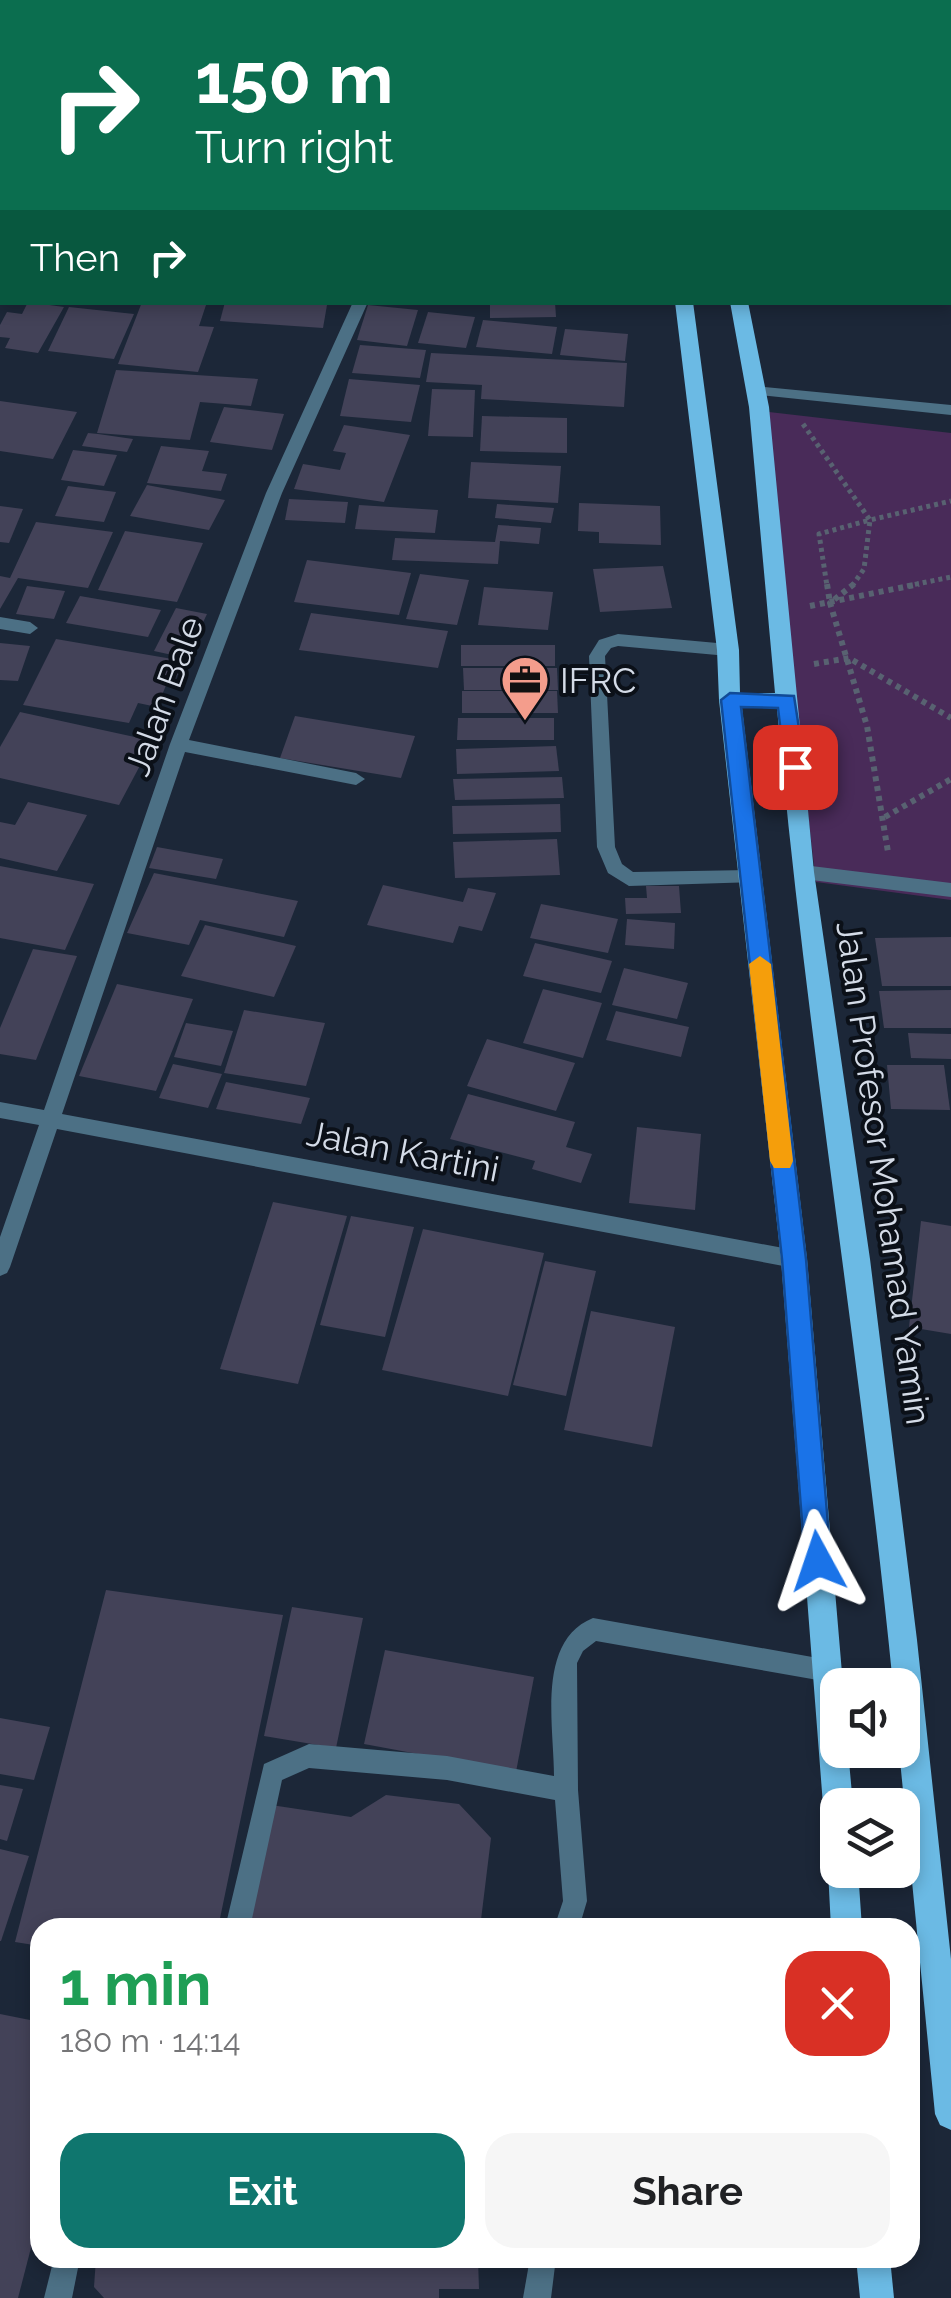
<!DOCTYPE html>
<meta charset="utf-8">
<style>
:root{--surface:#fff;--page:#f6f6f6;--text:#202124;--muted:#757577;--accent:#0f766e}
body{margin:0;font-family:Raleway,sans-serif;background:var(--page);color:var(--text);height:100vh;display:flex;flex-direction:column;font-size:38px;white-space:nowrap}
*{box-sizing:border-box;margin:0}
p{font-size:32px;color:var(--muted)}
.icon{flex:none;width:55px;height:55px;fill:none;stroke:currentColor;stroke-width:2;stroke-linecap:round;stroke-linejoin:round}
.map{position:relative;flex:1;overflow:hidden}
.drawer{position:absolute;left:30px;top:1918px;width:890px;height:350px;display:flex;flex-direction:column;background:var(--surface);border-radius:30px;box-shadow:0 5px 15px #0003}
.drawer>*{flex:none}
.guide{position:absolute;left:0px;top:0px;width:952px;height:305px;box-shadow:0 5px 15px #0003;background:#0b6e4f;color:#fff;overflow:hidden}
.buttons{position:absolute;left:820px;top:1668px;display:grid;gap:20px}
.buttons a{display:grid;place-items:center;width:100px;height:100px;border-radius:20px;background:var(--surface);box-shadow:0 5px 15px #0003;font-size:50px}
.pin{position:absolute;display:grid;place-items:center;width:85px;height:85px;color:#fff;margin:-42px;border-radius:20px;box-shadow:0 5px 15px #0006}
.me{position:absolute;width:110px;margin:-55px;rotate:355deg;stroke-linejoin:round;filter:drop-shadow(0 0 8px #0008)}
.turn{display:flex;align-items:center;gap:35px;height:210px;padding:0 30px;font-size:45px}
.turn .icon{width:130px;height:130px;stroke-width:2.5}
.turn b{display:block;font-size:70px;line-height:85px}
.then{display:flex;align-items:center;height:95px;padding:0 30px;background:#0003;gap:20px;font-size:38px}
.round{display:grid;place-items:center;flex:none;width:105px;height:105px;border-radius:30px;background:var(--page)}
.summary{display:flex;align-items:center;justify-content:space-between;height:170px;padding:0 30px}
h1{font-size:60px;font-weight:700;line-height:75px;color:#1e9e55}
.action{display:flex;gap:20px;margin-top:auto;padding:20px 30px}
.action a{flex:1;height:115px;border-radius:30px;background:var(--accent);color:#fff;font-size:40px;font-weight:700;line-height:115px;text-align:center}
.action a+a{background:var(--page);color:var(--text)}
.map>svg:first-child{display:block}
.green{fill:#492b59}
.building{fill:#434258}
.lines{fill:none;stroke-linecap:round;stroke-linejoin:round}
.path-far1{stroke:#586271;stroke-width:5;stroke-dasharray:4 4;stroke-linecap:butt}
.path{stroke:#586271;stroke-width:6;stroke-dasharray:5 5;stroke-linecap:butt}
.service{fill:#4c7085;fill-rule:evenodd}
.minor{fill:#4c7085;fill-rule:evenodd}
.primary{fill:#6bbae4;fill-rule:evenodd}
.route{fill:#1a73e8;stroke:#114b97;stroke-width:2.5}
.slow{fill:#f59e0b}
.labels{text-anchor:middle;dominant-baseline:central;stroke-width:8;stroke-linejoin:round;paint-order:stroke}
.poi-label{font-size:35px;fill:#d4dbe7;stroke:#0b1018;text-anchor:start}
.street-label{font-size:35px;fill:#d4dbe7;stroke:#0b1018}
</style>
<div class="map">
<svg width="951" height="2298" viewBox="0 0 951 2298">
<rect width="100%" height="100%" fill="#1c2738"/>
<polygon class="green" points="769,412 951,433 951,900 816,882 784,610"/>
<g class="building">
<polygon points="28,302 64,307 38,353 5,348 10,338 0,337 0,325 7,312 22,314"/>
<polygon points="142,302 207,302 199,326 214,327 198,372 118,364"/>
<polygon points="225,302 286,302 327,305 323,328 220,321"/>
<polygon points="490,302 555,302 556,317 490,318"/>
<polygon points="368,305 418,310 407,346 357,340"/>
<polygon points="69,307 134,314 114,359 48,351"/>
<polygon points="428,312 475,317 466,348 418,343"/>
<polygon points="483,320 557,327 552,354 476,347"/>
<polygon points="565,329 628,334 625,361 560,355"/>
<polygon points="360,345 426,350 420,378 352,373"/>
<polygon points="431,353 627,363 624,407 481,399 482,385 426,382"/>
<polygon points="116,370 258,379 251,406 200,402 190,440 97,433"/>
<polygon points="349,379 420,385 411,422 340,416"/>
<polygon points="432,389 475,390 473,437 428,436"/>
<polygon points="0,401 77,412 53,459 0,451"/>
<polygon points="224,407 284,414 272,450 210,442"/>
<polygon points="482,416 567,418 567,453 480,451"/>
<polygon points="344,425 410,435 384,502 294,489 303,464 340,470 346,453 333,451"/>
<polygon points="88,433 98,434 133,439 127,452 82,446"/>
<polygon points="161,446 209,451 202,471 227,474 221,491 147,483"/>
<polygon points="73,450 117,455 104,486 61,480"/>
<polygon points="471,462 561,466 558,503 468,498"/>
<polygon points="147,485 225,500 209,530 130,516"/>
<polygon points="68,486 116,492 104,522 55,516"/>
<polygon points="289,499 348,502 345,523 285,520"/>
<polygon points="579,503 660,506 661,545 599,543 599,532 578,531"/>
<polygon points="497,504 554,508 551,523 495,518"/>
<polygon points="359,505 438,510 435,533 355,529"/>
<polygon points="0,506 23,509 9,543 0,542"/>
<polygon points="36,522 113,532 88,588 18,578 0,609 0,576 10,578"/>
<polygon points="498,525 541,528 539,544 500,541 498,564 392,560 395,538 495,542"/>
<polygon points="125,531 203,543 177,602 98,590"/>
<polygon points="307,560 411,573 399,615 294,602"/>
<polygon points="663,566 672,608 600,612 593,569"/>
<polygon points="420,574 469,580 457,625 406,619"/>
<polygon points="27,586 65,591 54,619 16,614"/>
<polygon points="484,587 553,592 548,630 478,625"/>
<polygon points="80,596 161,610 148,637 66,623"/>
<polygon points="176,608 207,614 186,658 154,651"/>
<polygon points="311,613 448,631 438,668 299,650"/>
<polygon points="56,639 184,661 173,684 167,683 157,707 138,703 129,723 23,705"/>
<polygon points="0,643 30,646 18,681 0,680"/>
<rect x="461" y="645" width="94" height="21"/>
<polygon points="463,668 557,668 558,690 464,690"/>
<polygon points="462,691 557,691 558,713 462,713"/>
<polygon points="20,712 153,741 119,805 0,778 0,747"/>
<polygon points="295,716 415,736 401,778 280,758"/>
<polygon points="458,718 554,718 554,740 457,740"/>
<polygon points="556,746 559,771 457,774 456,749"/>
<polygon points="562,777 564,798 455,800 453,779"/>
<polygon points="28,802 87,815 57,871 0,858 0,822 15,825"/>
<polygon points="560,804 561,832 453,834 452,806"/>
<polygon points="557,839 560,875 455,878 453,842"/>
<polygon points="157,847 223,859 216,879 149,868"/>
<polygon points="0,866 94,884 65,950 0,938"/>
<polygon points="154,873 298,901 284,937 200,920 189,945 127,933"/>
<polygon points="383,885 463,902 468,888 496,893 482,931 459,926 453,943 367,925"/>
<polygon points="646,886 679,886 681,913 626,914 625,898 647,898"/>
<polygon points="541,904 618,919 608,953 530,938"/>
<polygon points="627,919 675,923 674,949 625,945"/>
<polygon points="205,925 296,946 274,997 181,976"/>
<polygon points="951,937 951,986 882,986 875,938"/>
<polygon points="535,943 612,961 601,993 523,976"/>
<polygon points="33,949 77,956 36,1060 0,1054 0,1028"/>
<polygon points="624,968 688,983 677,1019 612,1005"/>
<polygon points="117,984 193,999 156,1091 79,1076"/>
<polygon points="543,989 602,1003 583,1058 523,1043"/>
<polygon points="951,990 951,1028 884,1028 879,991"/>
<polygon points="244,1010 325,1023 306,1086 224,1073"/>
<polygon points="616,1011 689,1027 681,1057 606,1040"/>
<polygon points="186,1023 233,1031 221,1066 174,1057"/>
<polygon points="908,1033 951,1034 951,1059 911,1058"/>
<polygon points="487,1039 575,1063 556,1111 467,1086"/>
<polygon points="173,1064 222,1074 208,1108 159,1098"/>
<polygon points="887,1065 944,1065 950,1110 891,1109"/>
<polygon points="226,1082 310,1098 301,1124 216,1109"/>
<polygon points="468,1094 575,1122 566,1147 592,1154 581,1183 532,1169 535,1161 450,1139"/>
<polygon points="637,1127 701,1134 695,1210 629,1203"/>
<polygon points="273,1202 347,1216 298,1384 220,1369"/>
<polygon points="351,1216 414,1227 385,1337 320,1325"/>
<polygon points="921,1221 951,1226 951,1334 909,1327"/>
<polygon points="423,1229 544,1253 508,1396 382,1370"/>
<polygon points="545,1261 596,1271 566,1396 513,1385"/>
<polygon points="591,1311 675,1327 652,1447 564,1430"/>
<polygon points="106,1590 283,1615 218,1928 40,1928 40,1946 15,1942"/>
<polygon points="292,1607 363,1618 336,1748 264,1736"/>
<polygon points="385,1650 534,1677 516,1772 364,1744"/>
<polygon points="0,1718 50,1727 34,1780 0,1774"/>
<polygon points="0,1785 23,1789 7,1841 0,1839"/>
<polygon points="386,1795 459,1804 491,1838 480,1928 300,1928 244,1919 271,1805 351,1817"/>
<polygon points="0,1849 29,1856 1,1941 0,1941"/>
<polygon points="0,2014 40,2022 40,2213 18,2298 0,2298"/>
<polygon points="96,2258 478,2258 479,2289 439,2289 439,2298 104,2298 94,2287"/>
</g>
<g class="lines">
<g class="path-far1">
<polyline points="803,424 870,520 819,534 827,586"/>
<polyline points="852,586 864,569 870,520 951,501"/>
<polyline points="907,586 951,577"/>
</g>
<g class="path">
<polyline points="827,584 830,603"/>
<polyline points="854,584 830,603 867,726 888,852"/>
<polyline points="810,606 919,584"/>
<polyline points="814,664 849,658 951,718"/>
<polyline points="885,817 951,779"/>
</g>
<g class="service">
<rect x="445" y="0" width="12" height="2"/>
<path d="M593,1618l236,42 8,3 4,8 -4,8 -8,3 -233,-41 -13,10 -6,12 1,127 9,111 -8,27h-25l9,-27 -8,-101 -108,-20 -138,-12 -27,12 -32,148h-25l39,-164 45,-20 138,12 107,20c0,-50 -18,-135 39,-158z"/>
<polygon points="54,2258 80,2258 72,2298 44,2298"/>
<polygon points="530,2258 556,2258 551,2298 523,2298"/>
</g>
<g class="minor">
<rect x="950" y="82" width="1" height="8"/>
<rect x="950" y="134" width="1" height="8"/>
<polygon points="353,302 368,302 282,493 189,740 356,773 365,779 356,785 185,752 62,1114 794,1250 801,1253 804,1259 801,1265 794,1268 57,1129 10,1267 7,1273 0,1276 0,1237 39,1125 0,1118 0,1102 44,1110 170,744 266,493"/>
<polygon points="755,386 951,405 951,415 750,394 750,388"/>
<polygon points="0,617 30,622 38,628 30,634 0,629"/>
<polygon points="618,634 728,644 736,650 728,656 618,646 611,648 605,656 615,847 622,864 633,872 750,870 759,877 756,882 629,886 608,873 597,847 589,656 599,640"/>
<polygon points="803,865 951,883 951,897 803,879 794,872"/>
</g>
<g class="primary">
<rect x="644" y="0" width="16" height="2"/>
<rect x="686" y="0" width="16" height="2"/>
<path d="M675,302h18l46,348 1,43h35l-26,-286 -19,-105h18l21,105 45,465 56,387 47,381 34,319v171l-11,-5 -5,-11 -36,-364h3v-65h-9c-32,-326 -87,-650 -116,-977h-35l65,551 36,426h-5v65h10l5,55h-15v15l-11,-4 -4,-11 -42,-546 -62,-559 -2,-50z"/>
<polygon points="838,1857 838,1870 858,1870 862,1928 831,1928 828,1870"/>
<polygon points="856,2258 890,2258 894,2298 860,2298"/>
</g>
</g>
<polygon class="route" points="730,693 794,696 805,767 795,775 785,767 778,708 741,707 806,1259 831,1561 827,1569 818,1573 809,1569 805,1561 782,1259 721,700"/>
<polygon class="slow" points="760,956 771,964 793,1161 790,1168 774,1168 770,1161 749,964"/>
<defs>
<g id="office-pin" transform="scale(2.5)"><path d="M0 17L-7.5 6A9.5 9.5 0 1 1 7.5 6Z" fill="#f49d8c" stroke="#0b1018"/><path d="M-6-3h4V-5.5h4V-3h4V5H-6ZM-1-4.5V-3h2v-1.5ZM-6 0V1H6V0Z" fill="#111"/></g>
</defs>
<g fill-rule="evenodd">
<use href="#office-pin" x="525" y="680"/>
</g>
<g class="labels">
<g class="poi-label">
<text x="560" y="680">IFRC</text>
</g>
<g class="street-label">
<text transform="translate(164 696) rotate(-70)">Jalan Bale</text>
<text transform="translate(403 1151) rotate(11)">Jalan Kartini</text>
<text transform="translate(884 1173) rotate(82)">Jalan Profesor Mohamad Yamin</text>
</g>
</g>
</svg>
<div class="buttons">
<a><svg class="icon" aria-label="sound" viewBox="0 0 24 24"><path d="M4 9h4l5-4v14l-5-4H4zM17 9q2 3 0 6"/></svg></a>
<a><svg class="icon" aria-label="layers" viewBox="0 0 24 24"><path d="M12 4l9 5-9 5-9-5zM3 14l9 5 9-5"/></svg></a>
</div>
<div class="pin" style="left:795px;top:767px;background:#d93025"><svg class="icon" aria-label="arrive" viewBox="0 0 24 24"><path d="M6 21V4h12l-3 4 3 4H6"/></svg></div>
<svg class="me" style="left:818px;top:1561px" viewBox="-20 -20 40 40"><path d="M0-17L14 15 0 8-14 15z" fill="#1a73e8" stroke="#fff" stroke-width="4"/></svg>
<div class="guide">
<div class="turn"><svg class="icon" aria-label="right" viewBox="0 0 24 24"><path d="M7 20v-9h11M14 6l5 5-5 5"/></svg><div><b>150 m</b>Turn right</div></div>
<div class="then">Then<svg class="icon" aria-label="right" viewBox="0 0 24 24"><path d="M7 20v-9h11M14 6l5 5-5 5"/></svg></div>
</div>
<section class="drawer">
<div class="summary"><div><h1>1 min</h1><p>180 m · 14:14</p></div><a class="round" style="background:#d93025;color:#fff"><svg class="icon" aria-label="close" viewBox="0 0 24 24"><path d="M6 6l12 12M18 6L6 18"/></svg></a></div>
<div class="action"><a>Exit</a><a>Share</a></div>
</section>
</div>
